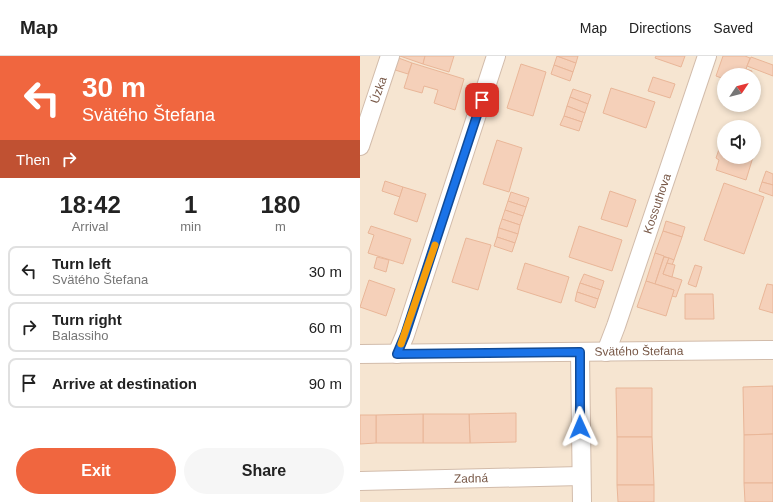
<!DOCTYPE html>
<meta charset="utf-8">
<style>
:root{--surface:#fff;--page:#f6f6f6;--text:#222;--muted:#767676;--line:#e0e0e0;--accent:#f0663f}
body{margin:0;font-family:Arial,sans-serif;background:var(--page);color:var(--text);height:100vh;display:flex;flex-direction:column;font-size:15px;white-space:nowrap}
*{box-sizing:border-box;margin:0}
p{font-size:13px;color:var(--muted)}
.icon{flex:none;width:22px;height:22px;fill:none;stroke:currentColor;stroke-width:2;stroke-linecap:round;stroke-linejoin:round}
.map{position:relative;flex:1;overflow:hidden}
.sheet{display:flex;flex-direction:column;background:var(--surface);width:360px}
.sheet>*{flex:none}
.hud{background:#f0663f;color:#fff;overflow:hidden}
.needle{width:26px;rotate:55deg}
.fabs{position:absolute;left:357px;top:12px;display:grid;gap:8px}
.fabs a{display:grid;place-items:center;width:44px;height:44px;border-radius:50%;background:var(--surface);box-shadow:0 2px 6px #0003;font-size:20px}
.pin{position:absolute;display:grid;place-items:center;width:34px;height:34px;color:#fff;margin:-17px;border-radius:8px;box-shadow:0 2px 6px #0006}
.me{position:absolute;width:44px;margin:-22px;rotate:359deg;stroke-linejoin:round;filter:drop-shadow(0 0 3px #0008)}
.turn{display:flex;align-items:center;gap:14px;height:84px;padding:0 16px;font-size:18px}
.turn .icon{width:52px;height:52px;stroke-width:2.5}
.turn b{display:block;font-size:28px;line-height:34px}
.then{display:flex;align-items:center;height:38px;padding:0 16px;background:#0003;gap:8px;font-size:15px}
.eta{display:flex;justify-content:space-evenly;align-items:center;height:68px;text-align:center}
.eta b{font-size:24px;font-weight:800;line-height:28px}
.cta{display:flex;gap:8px;margin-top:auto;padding:8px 16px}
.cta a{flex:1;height:46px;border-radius:24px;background:var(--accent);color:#fff;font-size:16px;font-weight:800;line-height:46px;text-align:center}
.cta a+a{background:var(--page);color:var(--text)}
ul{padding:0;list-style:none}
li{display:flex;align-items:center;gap:12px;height:50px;margin:0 8px 6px;padding:0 8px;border:2px solid var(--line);border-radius:8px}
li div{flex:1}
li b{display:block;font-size:15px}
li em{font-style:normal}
header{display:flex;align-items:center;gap:24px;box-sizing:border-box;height:56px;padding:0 20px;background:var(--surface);border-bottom:1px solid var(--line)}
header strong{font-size:19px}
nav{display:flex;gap:22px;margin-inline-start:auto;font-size:14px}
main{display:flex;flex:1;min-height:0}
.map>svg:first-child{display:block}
.residential{fill:#f6e5d1;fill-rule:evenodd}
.building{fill:#f5d0b9;stroke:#e9b698}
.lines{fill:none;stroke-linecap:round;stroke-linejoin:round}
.minor-casing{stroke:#d2bcab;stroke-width:20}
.minor{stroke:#fff;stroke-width:18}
.route-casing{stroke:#114b97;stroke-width:10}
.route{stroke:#1a73e8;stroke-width:7}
.slow{stroke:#f59e0b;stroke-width:7}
.labels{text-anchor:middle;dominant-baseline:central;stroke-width:3;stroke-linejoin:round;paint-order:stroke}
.street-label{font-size:12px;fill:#785847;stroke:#fff7eb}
</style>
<header>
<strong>Map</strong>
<nav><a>Map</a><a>Directions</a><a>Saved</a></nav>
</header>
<main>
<section class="sheet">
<div class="hud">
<div class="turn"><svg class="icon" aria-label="left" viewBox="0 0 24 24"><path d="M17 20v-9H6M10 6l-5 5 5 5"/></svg><div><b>30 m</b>Svätého Štefana</div></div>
<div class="then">Then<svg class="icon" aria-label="right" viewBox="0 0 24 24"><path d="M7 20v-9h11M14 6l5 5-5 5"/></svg></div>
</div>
<div class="eta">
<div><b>18:42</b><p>Arrival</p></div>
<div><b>1</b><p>min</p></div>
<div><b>180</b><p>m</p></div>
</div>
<ul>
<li><svg class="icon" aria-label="left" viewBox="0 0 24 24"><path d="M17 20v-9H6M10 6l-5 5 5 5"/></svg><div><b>Turn left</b><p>Svätého Štefana</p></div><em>30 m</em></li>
<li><svg class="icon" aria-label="right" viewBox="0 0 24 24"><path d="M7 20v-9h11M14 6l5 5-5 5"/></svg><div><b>Turn right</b><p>Balassiho</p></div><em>60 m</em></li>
<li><svg class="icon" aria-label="arrive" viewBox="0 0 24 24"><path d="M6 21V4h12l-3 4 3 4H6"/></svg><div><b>Arrive at destination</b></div><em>90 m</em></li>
</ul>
<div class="cta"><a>Exit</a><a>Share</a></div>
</section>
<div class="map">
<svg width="413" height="446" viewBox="0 0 413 446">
<rect width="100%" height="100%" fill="#fef3e3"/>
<path class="residential" d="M0,0h413v446h-413zM364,19h30v30h-30zM364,71h30v30h-30z"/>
<g class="building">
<polygon points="40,0 65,0 63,8"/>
<polygon points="65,0 94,0 89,16 63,8"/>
<polygon points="197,0 216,7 213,16 194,9"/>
<polygon points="197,0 218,0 216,7"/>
<polygon points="296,0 325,0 321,11 295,2"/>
<polygon points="363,0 385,0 390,2 386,13 392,15 391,19 364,19 364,23 356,20"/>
<polygon points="36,1 52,7 48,18 32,13"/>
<polygon points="391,1 413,9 413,20 387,10"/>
<polygon points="52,7 104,23 95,54 74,47 78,34 64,30 62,37 44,32"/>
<polygon points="161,8 186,16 173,60 147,52"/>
<polygon points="194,9 213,16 210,25 191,18"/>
<polygon points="293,21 315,28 310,42 288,35"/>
<polygon points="251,32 295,46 286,72 243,57"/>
<polygon points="213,33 231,39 228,48 210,41"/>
<polygon points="210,41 228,48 225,57 207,50"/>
<polygon points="207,50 225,57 222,66 204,60"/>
<polygon points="204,60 222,66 219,75 200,69"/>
<polygon points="364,79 364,101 393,101 386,124 356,114 359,104 356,102"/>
<polygon points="137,84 162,92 149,136 123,128"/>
<polygon points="406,115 413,118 413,129 402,126"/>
<polygon points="25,125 43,131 40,141 22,135"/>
<polygon points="402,126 413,129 413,140 399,135"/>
<polygon points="364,127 404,141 384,198 344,184"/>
<polygon points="43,131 66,138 57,166 34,158"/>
<polygon points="250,135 276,144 267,171 241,163"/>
<polygon points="151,136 169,142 166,151 148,145"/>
<polygon points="148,145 166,151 163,160 145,154"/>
<polygon points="145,154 163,160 160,169 142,163"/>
<polygon points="142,163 160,169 158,178 139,172"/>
<polygon points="306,165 325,171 322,181 303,175"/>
<polygon points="11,170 51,183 43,208 8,197 14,179 8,177"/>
<polygon points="219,170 262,184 252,215 209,201"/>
<polygon points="139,172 158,178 155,187 137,181"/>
<polygon points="303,175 322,181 314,204 295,197"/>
<polygon points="137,181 155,187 152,196 134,190"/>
<polygon points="106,182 131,189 118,234 92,226"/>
<polygon points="295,197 304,200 295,228 286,225"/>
<polygon points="17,201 29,204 26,216 14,212"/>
<polygon points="304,201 309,202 303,218 322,224 316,241 312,240 314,234 295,228"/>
<polygon points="309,202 314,204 312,209 307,207"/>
<polygon points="165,207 209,221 201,247 157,233"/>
<polygon points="307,207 315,209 312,221 303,218"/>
<polygon points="335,209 342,211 336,231 328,228"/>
<polygon points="224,218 244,225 241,234 220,227"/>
<polygon points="9,224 35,233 26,260 0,251"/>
<polygon points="286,225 314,234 306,260 277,251"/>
<polygon points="220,227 241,234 238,243 217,236"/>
<polygon points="407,228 413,229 413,257 399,253"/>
<polygon points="217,236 238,243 235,252 215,245"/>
<polygon points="325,238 353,238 354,263 325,263"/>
<polygon points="413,330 413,378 384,379 383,331"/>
<polygon points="256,332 292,332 292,381 257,381"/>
<polygon points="156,357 156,386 110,387 109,358"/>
<polygon points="63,358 109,358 110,387 63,387"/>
<polygon points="63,358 63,387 16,387 16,359"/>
<polygon points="0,359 16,359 16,387 0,388"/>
<polygon points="413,378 413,427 384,427 384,379"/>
<polygon points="257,381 292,381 294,429 257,429"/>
<polygon points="384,427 413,427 413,446 385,446"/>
<polygon points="257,429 294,429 294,446 258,446"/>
</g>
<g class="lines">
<g class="minor-casing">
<g id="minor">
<path id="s1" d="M0,90l30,-90"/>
<polyline points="220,296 222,446"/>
<path id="s2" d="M246,296l10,-26 91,-270"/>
<path id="s3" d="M0,298l413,-4"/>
<polyline points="37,298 45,279 136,0"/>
<path id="s4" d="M0,425l221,-5"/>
</g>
</g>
<use href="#minor" class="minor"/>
</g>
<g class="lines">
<g class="route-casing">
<polyline id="route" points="122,44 45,279 37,298 220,296 220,371"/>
</g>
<use href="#route" class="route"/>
<polyline class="slow" points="41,288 75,189"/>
</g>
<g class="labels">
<g class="street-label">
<text stroke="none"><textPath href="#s1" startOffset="59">Úzka</textPath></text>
<text stroke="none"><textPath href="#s2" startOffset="157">Kossuthova</textPath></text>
<text stroke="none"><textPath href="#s3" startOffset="279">Svätého Štefana</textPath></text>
<text stroke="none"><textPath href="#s4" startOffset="111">Zadná</textPath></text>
</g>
</g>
</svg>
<div class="fabs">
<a><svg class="needle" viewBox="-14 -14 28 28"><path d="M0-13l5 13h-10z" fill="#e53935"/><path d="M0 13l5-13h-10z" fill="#767676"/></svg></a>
<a><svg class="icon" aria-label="sound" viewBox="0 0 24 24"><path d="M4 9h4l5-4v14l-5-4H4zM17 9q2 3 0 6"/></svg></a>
</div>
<div class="pin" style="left:122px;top:44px;background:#d93025"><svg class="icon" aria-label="arrive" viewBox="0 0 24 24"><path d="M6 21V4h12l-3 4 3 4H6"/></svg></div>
<svg class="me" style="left:220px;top:371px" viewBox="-20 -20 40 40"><path d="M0-17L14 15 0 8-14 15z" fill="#1a73e8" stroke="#fff" stroke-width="4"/></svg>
</div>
</main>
